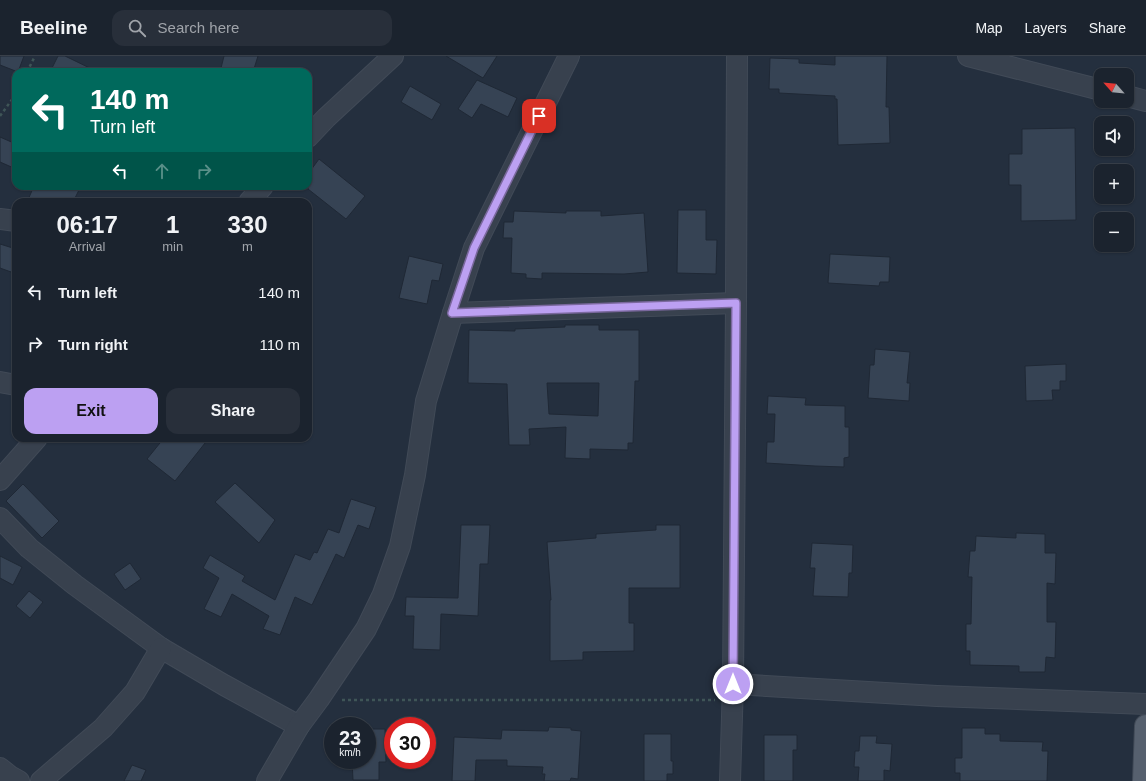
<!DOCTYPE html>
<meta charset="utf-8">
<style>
:root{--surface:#1b232e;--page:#282f3a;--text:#f1f3f6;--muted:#a0a4aa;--line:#39404a;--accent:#bca0f2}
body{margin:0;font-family:Helvetica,sans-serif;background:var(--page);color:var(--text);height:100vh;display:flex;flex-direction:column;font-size:15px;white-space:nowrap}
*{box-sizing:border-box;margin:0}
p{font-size:13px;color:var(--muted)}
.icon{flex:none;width:22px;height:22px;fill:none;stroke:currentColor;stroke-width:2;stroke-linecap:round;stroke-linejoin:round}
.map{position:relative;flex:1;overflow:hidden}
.drawer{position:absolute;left:12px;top:142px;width:300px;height:244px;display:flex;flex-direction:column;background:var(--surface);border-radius:12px;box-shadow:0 1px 3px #0004,0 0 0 1px var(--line)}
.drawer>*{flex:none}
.guide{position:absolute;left:12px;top:12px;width:300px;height:122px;border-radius:12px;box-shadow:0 1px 3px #0004,0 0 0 1px var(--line);background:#00695c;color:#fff;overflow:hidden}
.needle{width:26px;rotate:297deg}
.controls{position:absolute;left:1094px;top:12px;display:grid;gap:8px}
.controls a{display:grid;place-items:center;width:40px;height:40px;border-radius:8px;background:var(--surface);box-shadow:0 1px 3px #0004,0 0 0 1px var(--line);font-size:20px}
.speed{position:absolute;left:324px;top:661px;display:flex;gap:8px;font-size:20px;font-weight:700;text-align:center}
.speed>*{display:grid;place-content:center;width:52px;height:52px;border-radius:50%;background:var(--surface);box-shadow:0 1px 3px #0004,0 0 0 1px var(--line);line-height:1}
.speed small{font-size:10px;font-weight:400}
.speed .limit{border:6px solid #d22;background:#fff;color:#111}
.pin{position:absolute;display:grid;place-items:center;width:34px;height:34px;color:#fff;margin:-17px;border-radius:8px;box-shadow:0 2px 6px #0006}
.me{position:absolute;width:44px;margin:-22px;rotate:0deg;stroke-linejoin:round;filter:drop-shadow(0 0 3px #0008)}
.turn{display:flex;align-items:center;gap:14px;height:84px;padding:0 12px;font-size:18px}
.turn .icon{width:52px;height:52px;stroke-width:2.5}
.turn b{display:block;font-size:28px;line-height:34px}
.lanes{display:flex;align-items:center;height:38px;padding:0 12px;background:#0003;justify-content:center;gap:20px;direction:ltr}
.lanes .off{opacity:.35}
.eta{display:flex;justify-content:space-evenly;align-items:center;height:68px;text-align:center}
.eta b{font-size:24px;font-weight:600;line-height:28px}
.action{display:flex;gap:8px;margin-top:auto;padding:8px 12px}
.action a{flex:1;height:46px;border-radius:12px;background:var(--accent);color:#111;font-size:16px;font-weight:600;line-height:46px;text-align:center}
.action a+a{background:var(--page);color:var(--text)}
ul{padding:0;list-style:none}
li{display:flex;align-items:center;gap:12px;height:52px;padding:0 12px}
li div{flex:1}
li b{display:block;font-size:15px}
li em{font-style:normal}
header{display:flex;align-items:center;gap:24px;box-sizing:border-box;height:56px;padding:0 20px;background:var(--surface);border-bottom:1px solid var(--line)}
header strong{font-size:19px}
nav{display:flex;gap:22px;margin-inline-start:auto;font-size:14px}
.search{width:280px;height:36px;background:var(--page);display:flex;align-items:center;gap:10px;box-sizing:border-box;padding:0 14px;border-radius:12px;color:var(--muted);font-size:15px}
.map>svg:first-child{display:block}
.building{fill:#364354;stroke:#1f2835;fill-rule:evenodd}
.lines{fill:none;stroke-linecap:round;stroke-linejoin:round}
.street-casing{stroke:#414a57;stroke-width:22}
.primary-casing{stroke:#414a57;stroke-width:24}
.path{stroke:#3f5557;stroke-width:2.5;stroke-dasharray:3 3;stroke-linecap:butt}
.street{stroke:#38414e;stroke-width:20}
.primary{stroke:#56606e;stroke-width:22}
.route-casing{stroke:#7a689d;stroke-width:10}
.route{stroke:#bca0f2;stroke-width:7}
</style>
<header>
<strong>Beeline</strong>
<div class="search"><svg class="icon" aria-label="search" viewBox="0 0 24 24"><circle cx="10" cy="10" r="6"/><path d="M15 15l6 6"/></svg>Search here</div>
<nav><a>Map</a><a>Layers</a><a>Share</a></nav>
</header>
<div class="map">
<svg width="1146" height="725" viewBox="0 0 1146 725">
<rect width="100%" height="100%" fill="#242f3e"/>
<g class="building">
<polygon points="0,0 24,0 18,16 0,9"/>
<polygon points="58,0 65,0 98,16 50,16"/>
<polygon points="224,0 258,0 253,16 220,16"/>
<polygon points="446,0 497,0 483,22"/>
<polygon points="835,0 887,0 886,51 889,51 890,87 838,89 837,43 835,43 835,40 779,37 779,33 769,33 770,2 799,3 799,7 835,9"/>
<polygon points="477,24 517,42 508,61 481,48 472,62 458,53"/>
<polygon points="410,30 441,48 432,64 401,46"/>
<polygon points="1075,72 1076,164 1021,165 1021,129 1009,129 1009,98 1022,98 1022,73"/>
<polygon points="0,81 16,88 16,113 0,106"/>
<polygon points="319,103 365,140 346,163 308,133 308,118"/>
<polygon points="34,130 81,130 73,146 27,146"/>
<polygon points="678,154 706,154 706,184 717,184 716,218 677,217"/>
<polygon points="514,155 566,157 566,155 601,155 601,160 644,157 648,216 624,218 542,217 542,223 526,222 526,218 511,217 512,182 503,182 504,166 513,166"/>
<polygon points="0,188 16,193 16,201 11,216 0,212"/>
<polygon points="830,198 890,201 889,226 880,226 879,230 828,227"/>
<polygon points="409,200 443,208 439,225 432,224 427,248 399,242"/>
<path d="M565,269h34v5h40v51h-4l-2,62h-5v7l-38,-1v10l-25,-1 1,-31 -37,2 1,16h-21l-2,-61 -39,-1 1,-53 46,1v-2l50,-2zM547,327h52l-1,33 -49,-2z"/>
<polygon points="875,293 910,296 907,327 910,327 909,345 868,342 870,309 874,309"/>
<polygon points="1066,308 1066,325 1060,325 1060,334 1052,334 1053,344 1026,345 1025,310"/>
<polygon points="768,340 806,342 805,349 845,350 845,371 849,371 849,401 844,402 844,411 815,410 766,407 767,386 774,386 775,358 767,358"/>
<polygon points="164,382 209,382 175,425 147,403"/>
<polygon points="235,427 275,464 259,487 215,446"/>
<polygon points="23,428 59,465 42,482 6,445"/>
<polygon points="351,443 376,451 369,473 358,469 344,502 336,498 312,549 295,541 280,579 263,573 269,560 232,538 221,561 204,553 219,522 203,512 210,499 245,520 242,525 275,544 295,498 310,504 314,496 317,497 328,473 339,477"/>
<polygon points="461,469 490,469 488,508 480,508 478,560 441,558 440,594 413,593 414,560 405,560 406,541 458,542"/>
<polygon points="656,469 680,469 680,532 629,532 629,567 634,567 634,595 583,596 583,604 550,605 550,544 551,544 547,486 596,482 596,478 656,474"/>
<polygon points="1016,477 1045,478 1045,497 1056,497 1055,528 1047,527 1047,566 1056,566 1055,602 1046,601 1045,616 1019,616 1019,610 970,609 970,595 966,595 966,568 971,568 972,521 968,521 970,495 975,495 976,480 1016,482"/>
<polygon points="812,487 853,489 852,517 849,517 848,541 813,540 815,512 810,512"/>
<polygon points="0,500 22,511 13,529 0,522"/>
<polygon points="130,507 141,523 125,534 114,518"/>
<polygon points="29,535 43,546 30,562 16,550"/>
<polygon points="549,671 571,672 571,674 581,675 578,723 571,722 570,725 544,725 545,718 542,718 543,711 507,710 507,704 476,704 475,725 452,725 454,681 501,683 502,674 548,675"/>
<polygon points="962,672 985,672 985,678 1000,678 1000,685 1043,686 1042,695 1048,695 1047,725 960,725 960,717 955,717 955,702 962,702"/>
<polygon points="367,673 385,673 386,706 379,706 379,724 353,724 352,704 367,704"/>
<polygon points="644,678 671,678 671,705 673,705 673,718 667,718 667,725 644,725"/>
<polygon points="764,679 797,679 797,694 793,694 793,725 764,725"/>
<polygon points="860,680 877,680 876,687 892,688 890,715 884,714 884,725 858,725 859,711 854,711 855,695 859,695"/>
<polygon points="132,709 146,714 141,725 124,725"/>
</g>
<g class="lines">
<g class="street-casing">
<g id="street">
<polyline points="968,0 1101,34"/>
<polyline points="1127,40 1146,45"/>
<polyline points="308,81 326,62 393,0"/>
<polyline points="249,146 263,130"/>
<polyline points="0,163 16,165"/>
<polyline points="453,257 736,247"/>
<polyline points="0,326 16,329"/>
<polyline points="0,424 37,382"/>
<polyline points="0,462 29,492 75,529 161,592 224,629 299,670"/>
<polyline points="733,628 937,640 1146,648"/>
<polyline points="0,712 10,720 19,725"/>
<polyline points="41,725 103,672 135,636 161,592"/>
<polyline points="267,725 299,670 319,643 366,573 383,538 400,490 415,419 426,345 453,257 474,192 569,0"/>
<polyline points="730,725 733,628 736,247 737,0"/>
</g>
</g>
<g class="primary-casing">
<polyline id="primary" points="1144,725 1146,670"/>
</g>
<g class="path">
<polyline points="27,16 35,0"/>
<polyline points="0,60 16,38"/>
<polyline points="342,644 715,644"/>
</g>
<use href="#street" class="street"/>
<use href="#primary" class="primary"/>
</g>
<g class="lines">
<g class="route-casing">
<polyline id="route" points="539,60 474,192 452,257 736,247 733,628"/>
</g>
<use href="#route" class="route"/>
</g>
</svg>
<div class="controls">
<a><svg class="needle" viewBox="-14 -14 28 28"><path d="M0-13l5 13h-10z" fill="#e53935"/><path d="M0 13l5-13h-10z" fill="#a0a4aa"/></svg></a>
<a><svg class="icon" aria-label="sound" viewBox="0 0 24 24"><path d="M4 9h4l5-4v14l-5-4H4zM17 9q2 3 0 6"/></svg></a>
<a>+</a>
<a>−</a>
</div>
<div class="speed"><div>23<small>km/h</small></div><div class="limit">30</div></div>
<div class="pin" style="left:539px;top:60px;background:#d93025"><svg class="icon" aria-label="arrive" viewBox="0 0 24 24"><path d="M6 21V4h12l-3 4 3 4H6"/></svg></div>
<svg class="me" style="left:733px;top:628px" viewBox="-20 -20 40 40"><circle r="17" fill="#bca0f2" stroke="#fff" stroke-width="3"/><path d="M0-11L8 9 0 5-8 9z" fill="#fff"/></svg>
<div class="guide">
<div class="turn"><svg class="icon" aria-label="left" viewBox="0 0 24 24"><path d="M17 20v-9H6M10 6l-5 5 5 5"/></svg><div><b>140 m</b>Turn left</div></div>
<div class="lanes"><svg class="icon" aria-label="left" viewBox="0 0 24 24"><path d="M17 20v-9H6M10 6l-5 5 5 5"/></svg><svg class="icon off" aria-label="ahead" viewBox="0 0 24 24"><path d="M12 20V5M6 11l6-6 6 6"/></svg><svg class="icon off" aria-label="right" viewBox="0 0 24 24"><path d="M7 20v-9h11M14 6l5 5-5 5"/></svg></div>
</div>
<section class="drawer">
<div class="eta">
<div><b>06:17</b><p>Arrival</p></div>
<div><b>1</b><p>min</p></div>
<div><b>330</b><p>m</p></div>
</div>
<ul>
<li><svg class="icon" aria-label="left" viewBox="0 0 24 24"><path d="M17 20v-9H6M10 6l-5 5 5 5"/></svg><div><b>Turn left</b></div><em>140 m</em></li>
<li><svg class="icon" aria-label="right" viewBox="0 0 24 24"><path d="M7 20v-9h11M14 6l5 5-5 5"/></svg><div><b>Turn right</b></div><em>110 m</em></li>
</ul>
<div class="action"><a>Exit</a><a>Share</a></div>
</section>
</div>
